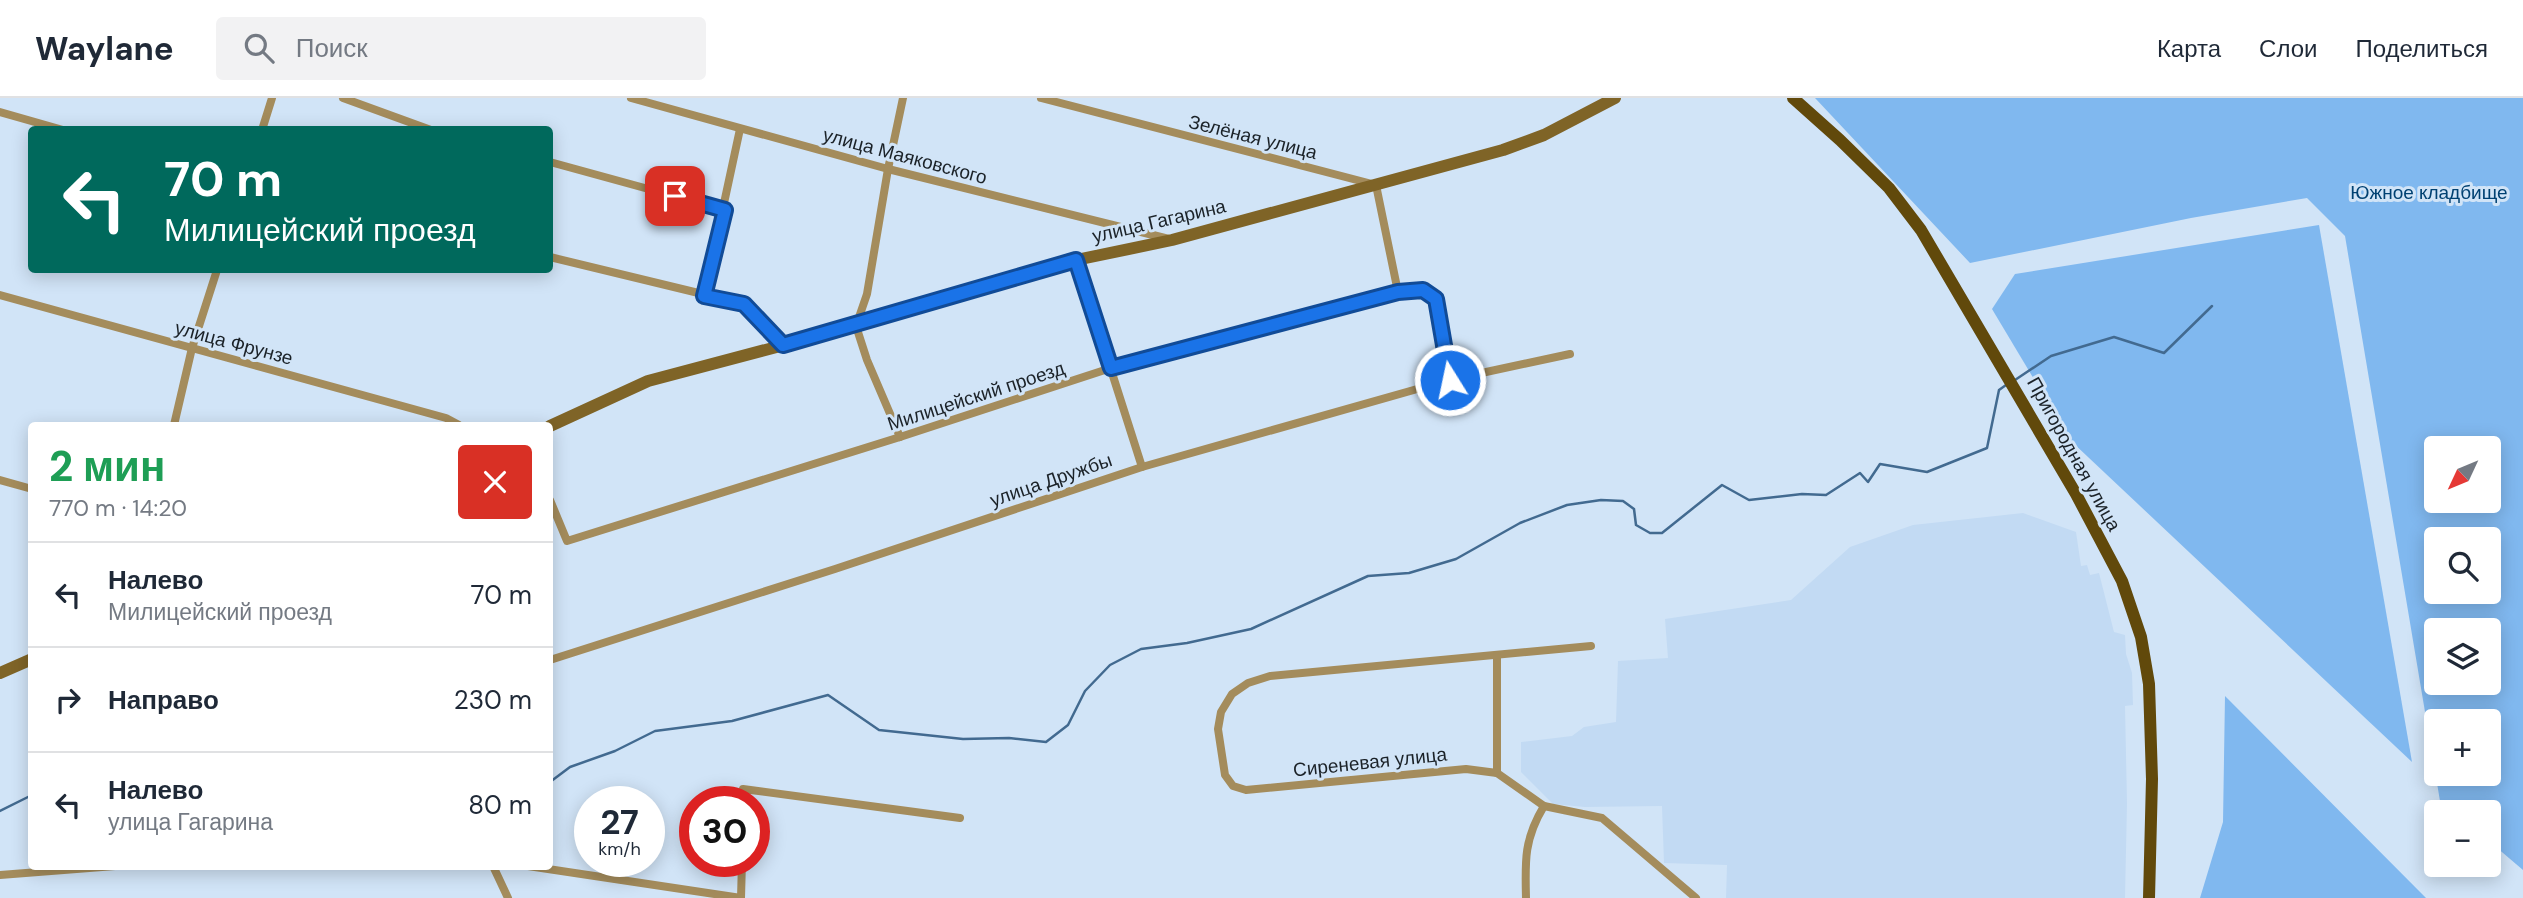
<!DOCTYPE html>
<html lang="ru">
<meta charset="utf-8">
<style>
:root{--surface:#fff;--page:#f2f2f3;--text:#1f2937;--muted:#747a83;--line:#e0e1e3}
body{margin:0;font-family:"DM Sans",sans-serif;background:var(--page);color:var(--text);height:100vh;display:flex;flex-direction:column;font-size:26px;white-space:nowrap}
*{box-sizing:border-box;margin:0}
p{font-size:23px;color:var(--muted)}
.icon{flex:none;width:38px;height:38px;fill:none;stroke:currentColor;stroke-width:2;stroke-linecap:round;stroke-linejoin:round}
.map{position:relative;flex:1;overflow:hidden}
.drawer{position:absolute;left:28px;top:324px;width:525px;height:448px;display:flex;flex-direction:column;background:var(--surface);border-radius:7px;box-shadow:0 4px 18px #0003}
.drawer>*{flex:none}
.guide{position:absolute;left:28px;top:28px;width:525px;height:147px;border-radius:7px;box-shadow:0 4px 18px #0003;background:#00695c;color:#fff;overflow:hidden}
.needle{width:46px;rotate:226deg}
.controls{position:absolute;left:2424px;top:338px;display:grid;gap:14px}
.controls a{display:grid;place-items:center;width:77px;height:77px;border-radius:7px;background:var(--surface);box-shadow:0 4px 18px #0003;font-size:35px}
.speed{position:absolute;left:574px;top:688px;display:flex;gap:14px;font-size:35px;font-weight:700;text-align:center}
.speed>*{display:grid;place-content:center;width:91px;height:91px;border-radius:50%;background:var(--surface);box-shadow:0 4px 18px #0003;line-height:1}
.speed small{font-size:18px;font-weight:400}
.speed .limit{border:10px solid #d22;background:#fff;color:#111}
.pin{position:absolute;display:grid;place-items:center;width:60px;height:60px;color:#fff;margin:-30px;border-radius:14px;box-shadow:0 4px 10px #0006}
.me{position:absolute;width:77px;margin:-38px;rotate:350deg;stroke-linejoin:round;filter:drop-shadow(0 0 5px #0008)}
.turn{display:flex;align-items:center;gap:24px;height:147px;padding:0 21px;font-size:32px}
.turn .icon{width:91px;height:91px;stroke-width:2.5}
.turn b{display:block;font-size:49px;line-height:60px}
.round{display:grid;place-items:center;flex:none;width:74px;height:74px;border-radius:7px;background:var(--page)}
.headline{display:flex;align-items:center;justify-content:space-between;height:119px;padding:0 21px}
h1{font-size:42px;font-weight:800;line-height:52px;color:#1e9e55}
ul{padding:0;list-style:none}
li{display:flex;align-items:center;gap:21px;height:105px;padding:0 21px;border-top:2px solid var(--line)}
li div{flex:1}
li b{display:block;font-size:26px}
li em{font-style:normal}
header{display:flex;align-items:center;gap:42px;box-sizing:border-box;height:98px;padding:0 35px;background:var(--surface);border-bottom:2px solid var(--line)}
header strong{font-size:33px}
nav{display:flex;gap:38px;margin-inline-start:auto;font-size:24px}
.search{width:490px;height:63px;background:var(--page);display:flex;align-items:center;gap:18px;box-sizing:border-box;padding:0 24px;border-radius:7px;color:var(--muted);font-size:26px}
.map>svg:first-child{display:block}
.built{fill:#c2daf3}
.forest{fill:#80b8ef;fill-rule:evenodd}
.lines{fill:none;stroke-linecap:round;stroke-linejoin:round}
.stream{stroke:#426a90;stroke-width:2.5}
.minor{stroke:#a48c5c;stroke-width:8}
.secondary{stroke:#7f6427;stroke-width:12}
.primary{stroke:#61490b;stroke-width:12}
.route-casing{stroke:#114b97;stroke-width:18}
.route{stroke:#1a73e8;stroke-width:12}
.labels{text-anchor:middle;dominant-baseline:central;stroke-width:6;stroke-linejoin:round;paint-order:stroke}
.street-label{font-size:19px;fill:#1b2228;stroke:#d1e4f7}
.park-label{font-size:19px;fill:#004172;stroke:#d1e4f7}
</style>
<header>
<strong>Waylane</strong>
<div class="search"><svg class="icon" aria-label="search" viewBox="0 0 24 24"><circle cx="10" cy="10" r="6"/><path d="M15 15l6 6"/></svg>Поиск</div>
<nav><a>Карта</a><a>Слои</a><a>Поделиться</a></nav>
</header>
<div class="map">
<svg width="2523" height="800" viewBox="0 0 2523 800">
<rect width="100%" height="100%" fill="#d1e4f7"/>
<polygon class="built" points="2023,415 2076,434 2081,468 2087,467 2090,477 2099,475 2114,534 2125,537 2126,556 2132,575 2133,607 2125,608 2127,705 2125,800 1726,800 1727,767 1664,765 1662,708 1585,709 1553,706 1521,674 1521,644 1572,638 1584,629 1616,624 1618,563 1668,560 1665,521 1791,502 1850,449 1913,427"/>
<g class="forest">
<path d="M1815,0h708v772l-34,-29 -1,-29h-34l-14,-11 -95,-565 -38,-38 -116,20 -221,45zM2436,350h52v52h-52zM2436,441h52v53h-52zM2436,532h52v52h-52zM2436,623h52v53h-52z"/>
<polygon points="2319,127 2412,664 2071,343 1992,211 2015,176"/>
<polygon points="2225,598 2426,800 2200,800 2223,724"/>
</g>
<g class="lines">
<g class="stream">
<polyline points="2015,282 2051,258 2114,239 2164,255 2212,208"/>
<polyline points="550,684 570,669 615,653 655,633 732,623 828,597 879,632 963,641 1009,640 1046,644 1068,627 1085,593 1110,567 1141,551 1187,545 1251,531 1368,478 1409,475 1456,461 1520,425 1567,407 1601,402 1623,403 1634,411 1636,427 1650,435 1662,435 1722,387 1749,402 1802,396 1826,397 1860,375 1868,384 1880,366 1927,374 1987,350 1999,292 2006,287"/>
<polyline points="0,713 32,697"/>
</g>
<g class="minor">
<polyline points="343,0 431,32"/>
<polyline points="631,0 888,71 1169,141"/>
<polyline points="1041,0 1376,87 1398,194 1423,192 1436,201 1449,282"/>
<polyline points="0,14 63,32"/>
<polyline points="262,32 272,0"/>
<polyline points="550,64 725,112"/>
<polyline points="550,159 744,206 783,247"/>
<polyline points="1076,162 1142,369"/>
<polyline points="0,197 446,320 459,327"/>
<polyline points="704,198 740,31"/>
<polyline points="174,327 192,250 217,172"/>
<polyline points="900,339 867,262 856,228 867,196 888,71 903,0"/>
<polyline points="0,382 32,391"/>
<polyline points="550,402 567,443 900,339 1111,270 1398,194"/>
<polyline points="1591,548 1270,578 1248,585 1232,596 1221,614 1218,631 1225,677 1233,688 1246,692 1466,671 1497,675 1544,708 1602,720 1696,800"/>
<polyline points="550,562 835,471 1142,369 1449,282 1570,256"/>
<polyline points="1497,675 1497,557"/>
<polyline points="743,704 743,691 960,720"/>
<polyline points="493,768 508,800"/>
<polyline points="528,768 741,800"/>
<polyline points="0,777 115,768"/>
<polyline points="741,800 742,763"/>
<path d="M1526,800c-1,-37 -2,-59 18,-92"/>
</g>
<g class="secondary">
<polyline points="550,328 648,283 856,228 1076,162 1172,142 1503,52 1544,37 1615,0"/>
<polyline points="0,575 32,561"/>
</g>
<polyline class="primary" points="1793,0 1840,42 1889,90 1921,132 2076,396 2122,483 2141,539 2149,586 2152,681 2149,800"/>
</g>
<g class="lines">
<g class="route-casing">
<polyline id="route" points="675,98 725,112 704,198 744,206 783,247 1076,162 1111,270 1398,194 1423,192 1436,201 1450,282"/>
</g>
<use href="#route" class="route"/>
</g>
<g class="labels">
<g class="street-label">
<text transform="translate(1253 39) rotate(14)">Зелёная улица</text>
<text transform="translate(905 58) rotate(15)">улица Маяковского</text>
<text transform="translate(1159 123) rotate(-13)">улица Гагарина</text>
<text transform="translate(234 245) rotate(15)">улица Фрунзе</text>
<text transform="translate(976 298) rotate(-18)">Милицейский проезд</text>
<text transform="translate(2074 356) rotate(61)">Пригородная улица</text>
<text transform="translate(1051 382) rotate(-19)">улица Дружбы</text>
<text transform="translate(1370 664) rotate(-6)">Сиреневая улица</text>
</g>
<g class="park-label">
<text x="2429" y="94">Южное кладбище</text>
</g>
</g>
</svg>
<div class="controls">
<a><svg class="needle" viewBox="-14 -14 28 28"><path d="M0-13l5 13h-10z" fill="#e53935"/><path d="M0 13l5-13h-10z" fill="#747a83"/></svg></a>
<a><svg class="icon" aria-label="search" viewBox="0 0 24 24"><circle cx="10" cy="10" r="6"/><path d="M15 15l6 6"/></svg></a>
<a><svg class="icon" aria-label="layers" viewBox="0 0 24 24"><path d="M12 4l9 5-9 5-9-5zM3 14l9 5 9-5"/></svg></a>
<a>+</a>
<a>−</a>
</div>
<div class="speed"><div>27<small>km/h</small></div><div class="limit">30</div></div>
<div class="pin" style="left:675px;top:98px;background:#d93025"><svg class="icon" aria-label="arrive" viewBox="0 0 24 24"><path d="M6 21V4h12l-3 4 3 4H6"/></svg></div>
<svg class="me" style="left:1450px;top:282px" viewBox="-20 -20 40 40"><circle r="17" fill="#1a73e8" stroke="#fff" stroke-width="3"/><path d="M0-11L8 9 0 5-8 9z" fill="#fff"/></svg>
<div class="guide">
<div class="turn"><svg class="icon" aria-label="left" viewBox="0 0 24 24"><path d="M17 20v-9H6M10 6l-5 5 5 5"/></svg><div><b>70 m</b>Милицейский проезд</div></div>
</div>
<section class="drawer">
<div class="headline"><div><h1>2 мин</h1><p>770 m · 14:20</p></div><a class="round" style="background:#d93025;color:#fff"><svg class="icon" aria-label="close" viewBox="0 0 24 24"><path d="M6 6l12 12M18 6L6 18"/></svg></a></div>
<ul>
<li><svg class="icon" aria-label="left" viewBox="0 0 24 24"><path d="M17 20v-9H6M10 6l-5 5 5 5"/></svg><div><b>Налево</b><p>Милицейский проезд</p></div><em>70 m</em></li>
<li><svg class="icon" aria-label="right" viewBox="0 0 24 24"><path d="M7 20v-9h11M14 6l5 5-5 5"/></svg><div><b>Направо</b></div><em>230 m</em></li>
<li><svg class="icon" aria-label="left" viewBox="0 0 24 24"><path d="M17 20v-9H6M10 6l-5 5 5 5"/></svg><div><b>Налево</b><p>улица Гагарина</p></div><em>80 m</em></li>
</ul>
</section>
</div>
